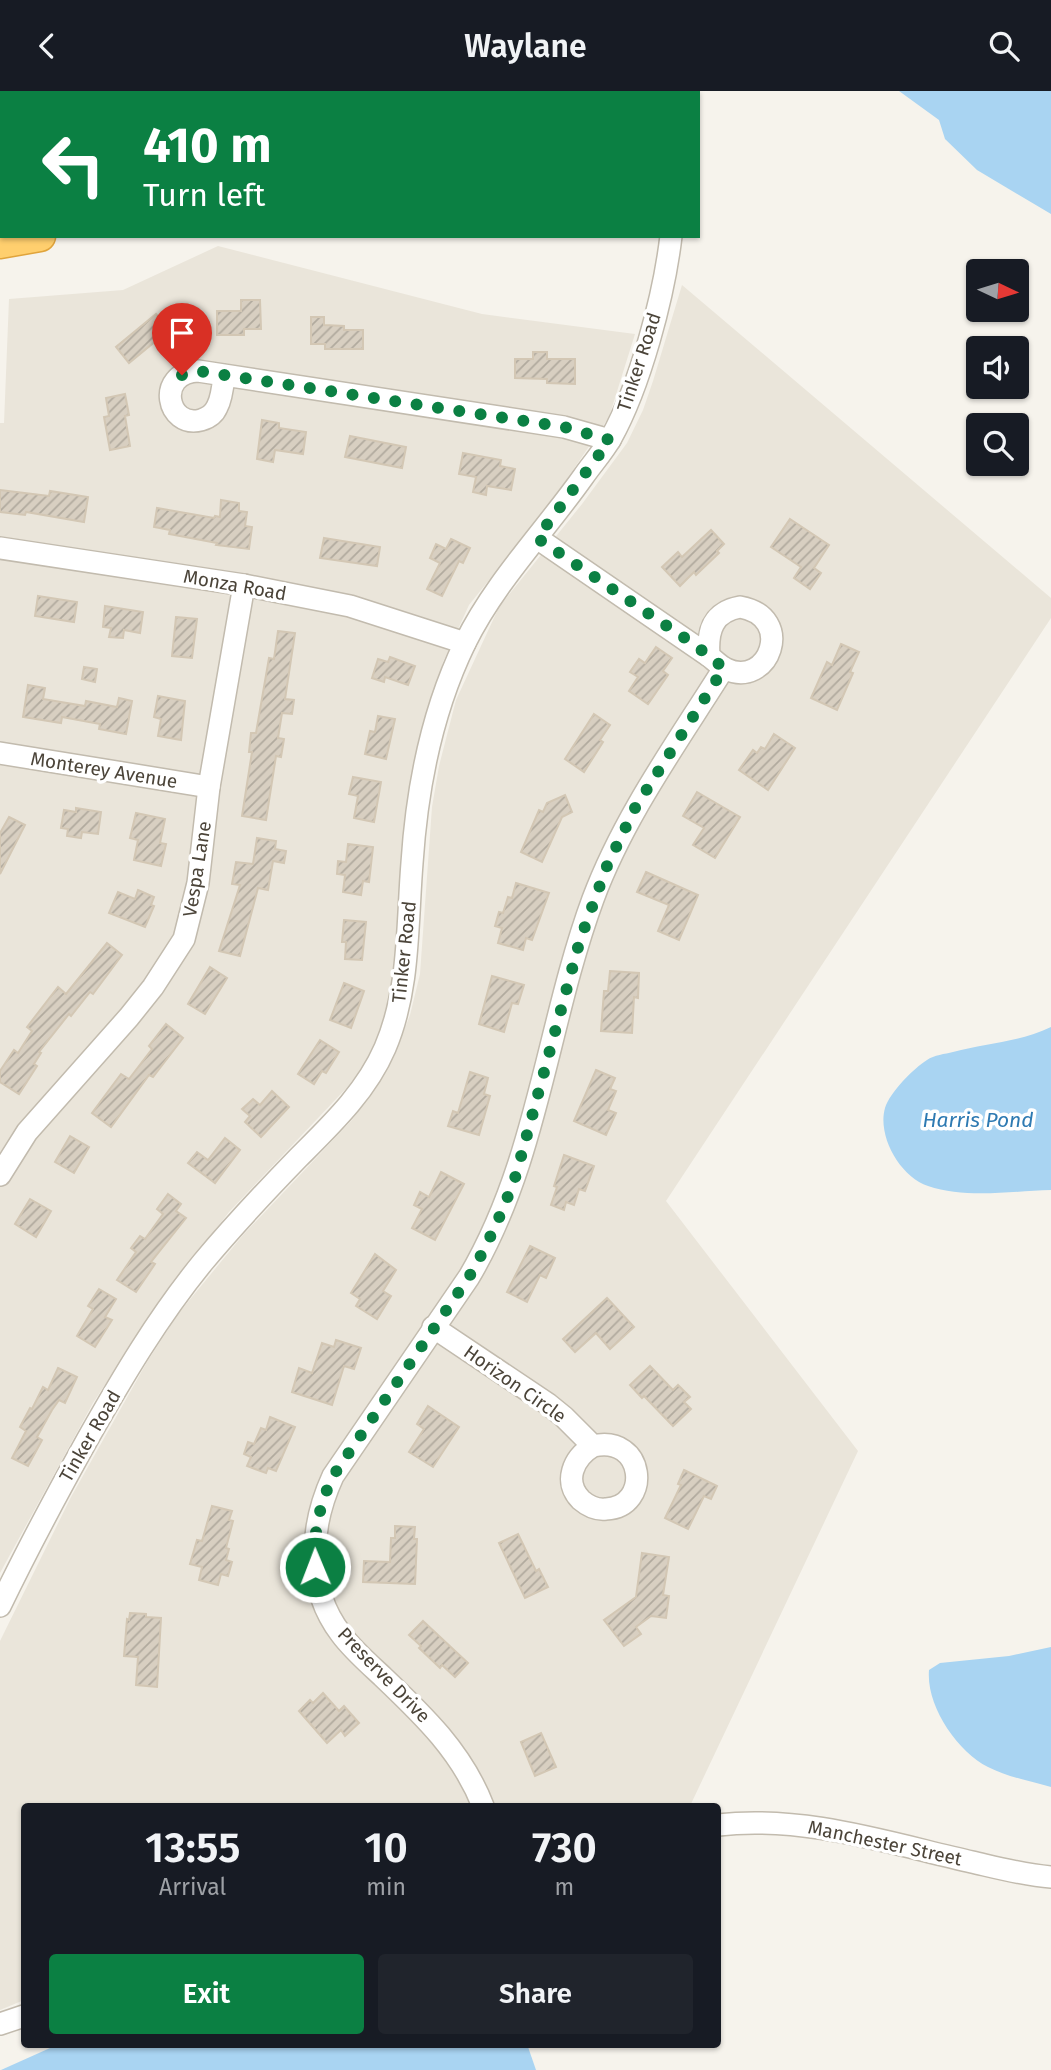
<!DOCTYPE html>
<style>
:root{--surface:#171b24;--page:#20242c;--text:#f1f3f6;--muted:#9ea1a6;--accent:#0b8043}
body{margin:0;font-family:"Fira Sans",sans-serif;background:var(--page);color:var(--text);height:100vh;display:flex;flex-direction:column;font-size:26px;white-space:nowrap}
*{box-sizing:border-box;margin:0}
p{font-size:23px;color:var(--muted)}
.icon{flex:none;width:38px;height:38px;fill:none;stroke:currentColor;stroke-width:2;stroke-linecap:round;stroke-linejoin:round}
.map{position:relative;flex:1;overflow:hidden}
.sheet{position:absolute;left:21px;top:1712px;width:700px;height:245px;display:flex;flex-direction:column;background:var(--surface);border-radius:7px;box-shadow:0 2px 5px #0004}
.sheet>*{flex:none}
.hud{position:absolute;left:0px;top:0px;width:700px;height:147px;box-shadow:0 2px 5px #0004;background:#0b8043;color:#fff;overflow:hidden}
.needle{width:46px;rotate:94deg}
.controls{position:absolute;left:966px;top:168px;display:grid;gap:14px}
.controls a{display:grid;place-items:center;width:63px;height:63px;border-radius:7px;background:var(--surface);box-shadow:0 2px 5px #0004;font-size:35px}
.pin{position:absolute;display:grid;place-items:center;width:60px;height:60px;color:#fff;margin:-72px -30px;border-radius:50% 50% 50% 0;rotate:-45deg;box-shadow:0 0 7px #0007}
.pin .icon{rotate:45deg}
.me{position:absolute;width:77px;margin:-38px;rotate:359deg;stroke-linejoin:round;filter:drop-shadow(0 0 5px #0008)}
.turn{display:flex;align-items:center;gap:24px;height:147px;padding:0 28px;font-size:32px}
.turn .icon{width:91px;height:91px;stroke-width:2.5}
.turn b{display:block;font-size:49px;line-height:60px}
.eta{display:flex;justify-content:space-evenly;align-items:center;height:119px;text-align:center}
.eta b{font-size:42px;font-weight:600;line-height:49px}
.action{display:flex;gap:14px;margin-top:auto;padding:14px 28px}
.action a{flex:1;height:80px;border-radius:7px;background:var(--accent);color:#fff;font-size:28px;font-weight:600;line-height:80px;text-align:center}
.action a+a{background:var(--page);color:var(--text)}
header{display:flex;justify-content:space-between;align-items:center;height:91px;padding:0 28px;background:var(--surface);font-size:32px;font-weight:600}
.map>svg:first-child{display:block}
.residential{fill:#eae5da}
.water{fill:#a9d4f2}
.building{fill:url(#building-hatch);stroke:#d3c7b4;stroke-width:2}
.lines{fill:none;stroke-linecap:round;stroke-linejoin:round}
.minor-casing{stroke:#c2bbae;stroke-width:24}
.highway-casing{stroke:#e0a43c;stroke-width:33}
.minor{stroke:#fff;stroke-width:21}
.highway{stroke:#ffcf6e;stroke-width:30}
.route{stroke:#0b8043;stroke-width:12;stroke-dasharray:0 21.6}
.labels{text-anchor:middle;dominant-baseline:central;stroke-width:7;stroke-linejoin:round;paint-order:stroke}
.street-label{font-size:19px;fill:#4b4439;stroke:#fff}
.water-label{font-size:21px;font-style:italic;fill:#2e7ab2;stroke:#fff}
</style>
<header><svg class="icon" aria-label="back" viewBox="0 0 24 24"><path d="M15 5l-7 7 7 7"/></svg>Waylane<svg class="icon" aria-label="search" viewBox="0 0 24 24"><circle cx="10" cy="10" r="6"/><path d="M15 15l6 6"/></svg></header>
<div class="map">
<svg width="1051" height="1979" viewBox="0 0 1051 1979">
<defs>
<pattern id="building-hatch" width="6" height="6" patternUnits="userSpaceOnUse" patternTransform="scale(1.75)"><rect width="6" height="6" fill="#d8cfc1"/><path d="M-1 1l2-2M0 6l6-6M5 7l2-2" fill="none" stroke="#b1aa9e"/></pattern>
</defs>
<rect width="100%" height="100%" fill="#f6f3ec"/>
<g class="residential">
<polygon points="218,155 482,223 635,243 609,326 550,413 469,514 443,571 413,678 401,768 394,882 389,919 375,955 356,987 229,1121 156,1216 93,1312 0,1482 0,332 4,332 9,208 123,199"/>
<polygon points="682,194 1051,507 1051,527 666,1110 858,1360 690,1715 24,1715 24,1909 0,1919 0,1550 71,1406 147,1271 178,1223 243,1144 352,1029 377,995 394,965 410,924 420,883 432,716 439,675 456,609 499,516 582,413 627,352 643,319 653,290"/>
</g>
<g class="water">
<polygon points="899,0 1051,0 1051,123 977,79 945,48 939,29"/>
<path d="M1051,936v163c-39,1 -85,9 -123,-4 -28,-9 -51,-50 -43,-78 5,-16 29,-40 42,-48 7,-5 18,-6 26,-8 33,-9 67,-10 98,-25z"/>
<path d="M1051,1556v140c-20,-6 -44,-10 -63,-20 -31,-16 -62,-61 -59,-97l11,-7 69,-7z"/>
<polygon points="59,1953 527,1953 536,1979 1,1979"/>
</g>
<g class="building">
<polygon points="241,209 260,209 261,238 244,238 244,244 217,244 217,220 241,220"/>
<polygon points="156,223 169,239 129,272 116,256"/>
<polygon points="311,226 324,226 324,234 344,235 344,239 363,239 363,258 325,258 325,253 311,253"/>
<polygon points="533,261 547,261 547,268 575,268 575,293 547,292 547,288 515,287 515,268 533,268"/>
<polygon points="125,303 129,324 125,325 130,355 110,359 104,326 109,325 106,307"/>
<polygon points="262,329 279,332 279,337 306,341 303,363 275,359 273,371 257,368"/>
<polygon points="350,345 406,356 402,377 345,366"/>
<polygon points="463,362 501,369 500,375 515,378 511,399 487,395 486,404 473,401 476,386 459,383"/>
<polygon points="0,399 49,405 50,400 88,406 84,431 26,421 25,424 0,421"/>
<polygon points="221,409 239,412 239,420 247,421 245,435 252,436 249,458 216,454 217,452 169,443 170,439 154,436 157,417 214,427 215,425 220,426"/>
<polygon points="790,428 829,454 814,477 821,482 810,498 794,487 801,476 771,456"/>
<polygon points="711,439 724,453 717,460 719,462 696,484 694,481 680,495 662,476 678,461 682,466"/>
<polygon points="324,447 380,456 377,475 320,467"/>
<polygon points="451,448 470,457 463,472 459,470 442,505 427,498 440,472 430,467 436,453 446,458"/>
<polygon points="38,505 77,511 74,531 35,525"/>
<polygon points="105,515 143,521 140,542 124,539 123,547 109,546 111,537 103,536"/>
<polygon points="176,526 197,528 192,567 172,565"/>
<polygon points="278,540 295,542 285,608 294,609 292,623 282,622 278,647 284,648 281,666 276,665 266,729 242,725 252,661 249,661 251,642 256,642 269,567 274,568"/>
<polygon points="841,553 859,561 850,581 853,582 837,619 811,607 827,571 832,574"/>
<polygon points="656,556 672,567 663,580 668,584 648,613 629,600 638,586 630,581 639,568 645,572"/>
<polygon points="390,566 415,575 408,594 385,586 384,591 372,587 378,568 388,571"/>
<polygon points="84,576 97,578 95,591 82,588"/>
<polygon points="28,594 45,597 43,608 85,615 86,610 117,616 119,607 132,610 126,643 99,638 100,633 62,626 61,632 23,626"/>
<polygon points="158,605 185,610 181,649 158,645 161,628 154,626"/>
<polygon points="594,623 610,634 600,649 603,651 584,681 565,668"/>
<polygon points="378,625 395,628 386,668 365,663 370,640 375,641"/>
<polygon points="774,643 795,657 768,699 739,679 753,659 757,662 761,656 765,658"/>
<polygon points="353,686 381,691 374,731 354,727 358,705 349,703"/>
<polygon points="697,701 740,726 715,767 693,754 704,737 683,725"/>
<polygon points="565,704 572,721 562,726 542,771 521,761 539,719 543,721 547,712"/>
<polygon points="76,717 101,721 98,743 82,741 81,747 67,745 68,738 61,737 64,719 76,721"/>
<polygon points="136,722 165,728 160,752 166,753 161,775 134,769 138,749 130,747"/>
<polygon points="9,726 25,734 0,783 0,742"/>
<polygon points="257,747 276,750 275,758 286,760 284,772 273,770 268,799 258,797 240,865 219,860 240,794 232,793 236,771 253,773"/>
<polygon points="348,753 373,756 369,791 363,790 361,804 343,801 345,784 337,783 338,770 346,771"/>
<polygon points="646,781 698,804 679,849 658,840 669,814 637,801"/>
<polygon points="516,792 549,802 532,849 526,847 523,859 498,852 502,837 495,835 499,821 503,822 508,806 512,807"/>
<polygon points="138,799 154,806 151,814 154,815 145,836 109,822 118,801 135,808"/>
<polygon points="344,829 366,831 362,869 345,868 346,851 342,851"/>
<polygon points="107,852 122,864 93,903 90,901 71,925 69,923 39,961 41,962 34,973 37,975 19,1003 0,991 0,980 14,959 18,962 32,940 27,936 58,896 66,903"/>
<polygon points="210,876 227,887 205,923 188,913"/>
<polygon points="610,880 639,882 638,907 634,906 632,942 601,940 604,900 608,900"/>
<polygon points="492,885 524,894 518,913 512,912 504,941 479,933"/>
<polygon points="344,892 364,900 351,937 330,929"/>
<polygon points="166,933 183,947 153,986 149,984 111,1036 92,1022 121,983 129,988 152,958 149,955"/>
<polygon points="320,949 339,961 326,982 322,980 314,993 298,983"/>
<polygon points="596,979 615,987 610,998 616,1000 608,1019 616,1022 606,1044 574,1030"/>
<polygon points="470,981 488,987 484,1003 490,1005 479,1044 448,1035 453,1020 458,1022"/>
<polygon points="272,1000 289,1016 261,1046 245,1031 250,1025 242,1018 253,1008 260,1014"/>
<polygon points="70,1045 89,1056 74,1082 55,1071"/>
<polygon points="225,1047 240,1059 215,1092 188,1072 197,1061 208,1069"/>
<polygon points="564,1064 594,1075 585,1100 579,1098 574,1114 566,1111 564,1119 551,1114 557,1096 554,1095"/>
<polygon points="441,1081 464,1093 435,1149 412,1137 422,1118 414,1114 420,1101 429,1106"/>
<polygon points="168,1103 181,1113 176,1120 186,1127 151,1171 155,1173 136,1201 117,1189 136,1161 131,1157 140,1145 145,1148 163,1123 157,1118"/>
<polygon points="30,1108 51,1120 36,1146 15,1133"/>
<polygon points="530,1155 555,1167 546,1187 540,1184 527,1211 507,1201"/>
<polygon points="375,1163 396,1179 383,1200 391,1205 377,1228 356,1215 360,1208 351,1202"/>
<polygon points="99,1198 116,1208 105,1226 112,1229 95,1256 77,1245 93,1218 88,1215"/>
<polygon points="607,1207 634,1236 610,1258 596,1242 575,1261 563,1248"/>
<polygon points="336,1249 361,1257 354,1278 344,1275 332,1314 292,1301 299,1277 312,1282 322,1252 334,1256"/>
<polygon points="650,1275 673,1299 678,1294 690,1306 684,1311 691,1318 673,1335 644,1305 642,1307 630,1294"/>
<polygon points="58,1277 77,1286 65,1312 59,1309 52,1319 37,1346 42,1349 28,1375 12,1367 26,1340 20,1336 30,1317 32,1318 43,1296 48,1299"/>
<polygon points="428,1315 459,1336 433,1376 409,1361 424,1338 417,1333"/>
<polygon points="270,1326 295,1336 276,1380 268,1377 266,1382 247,1375 251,1366 244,1363 248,1351 254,1353 261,1337 266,1339"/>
<polygon points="684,1379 717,1395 711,1408 704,1405 688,1438 665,1427 681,1394 678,1393"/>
<polygon points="212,1415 232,1420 229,1429 233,1430 226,1457 229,1458 226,1469 232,1471 228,1485 221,1483 218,1494 199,1489 202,1476 190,1473 197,1449 202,1450"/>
<polygon points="395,1435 415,1436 414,1448 417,1448 415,1493 363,1491 364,1470 390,1471 391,1447 395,1447"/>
<polygon points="518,1443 536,1480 539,1478 548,1496 525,1507 499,1452"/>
<polygon points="642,1462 669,1466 663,1504 669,1505 666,1527 651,1525 636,1536 641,1543 624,1555 604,1529 636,1506"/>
<polygon points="130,1522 146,1523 146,1526 161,1527 157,1596 136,1594 138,1566 124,1565 127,1528 129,1529"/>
<polygon points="423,1530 468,1572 455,1586 442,1574 440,1577 419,1557 421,1555 409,1544"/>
<polygon points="323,1602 339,1620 344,1615 359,1632 345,1645 341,1639 327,1652 299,1620 310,1609 313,1612"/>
<polygon points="541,1642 556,1676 535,1685 521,1651"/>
</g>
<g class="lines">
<g class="minor-casing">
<g id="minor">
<polyline points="675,0 675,2"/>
<path d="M224,284c-1,10 -2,23 -7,32 -3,7 -9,11 -16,13 -34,9 -46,-47 -3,-49l366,56 46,13"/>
<polyline points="537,447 709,565"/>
<polyline points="0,457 244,494 350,515 465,552"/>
<path d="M740,516c56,10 29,82 -14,62 -6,-3 -12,-9 -17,-13 -2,-26 4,-44 31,-49z"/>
<polyline points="0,662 209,696"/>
<polyline points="0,1084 27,1041 129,926 153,896 184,848 198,792 209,696 244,494"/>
<path d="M433,1236l115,77 16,13 29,29c52,-12 59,61 13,63 -9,1 -18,-3 -25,-9 -18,-18 -8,-42 12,-54"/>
<path d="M0,1515c27,-56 57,-112 87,-166 35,-62 71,-123 116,-178 30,-36 62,-70 95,-104 33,-33 68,-66 87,-110 25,-58 22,-124 27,-185 5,-76 20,-152 53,-220 30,-61 79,-111 118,-166 9,-13 20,-25 28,-39 29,-52 53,-142 60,-202"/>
<path d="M483,1715c-21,-54 -60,-91 -101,-130 -14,-13 -30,-27 -41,-42 -36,-47 -31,-108 -8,-158l136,-199c69,-117 78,-253 124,-378 31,-83 84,-156 131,-231"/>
<path d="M718,1734c86,-10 170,18 254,37 26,6 52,13 79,15"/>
<polyline points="0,1933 24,1925"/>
</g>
</g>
<g class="highway-casing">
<g id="highway">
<polyline points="204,2 205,0"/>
<polyline points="239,2 240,0"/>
<polyline points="0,123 2,122"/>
<polyline points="0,152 40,145"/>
</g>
</g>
<use href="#minor" class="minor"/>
<use href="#highway" class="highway"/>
</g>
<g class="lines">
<path class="route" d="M182,284l16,-4 340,52 26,4 46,13 -73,98 158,107 29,23 -89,140 -28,58 -27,74 -64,235c-13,36 -28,69 -47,102l-136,199c-14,30 -20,58 -18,91"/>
</g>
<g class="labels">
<g class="street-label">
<text transform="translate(639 271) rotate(-72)">Tinker Road</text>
<text transform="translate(235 494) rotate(10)">Monza Road</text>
<text transform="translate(104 679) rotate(9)">Monterey Avenue</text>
<text transform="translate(197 778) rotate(-81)">Vespa Lane</text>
<text transform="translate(404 861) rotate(-84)">Tinker Road</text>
<text transform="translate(515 1293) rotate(35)">Horizon Circle</text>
<text transform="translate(90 1345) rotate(-60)">Tinker Road</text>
<text transform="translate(384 1584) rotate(46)">Preserve Drive</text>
<text transform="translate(885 1752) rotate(12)">Manchester Street</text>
</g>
<g class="water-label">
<text x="978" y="1029">Harris Pond</text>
</g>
</g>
</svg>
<div class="controls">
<a><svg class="needle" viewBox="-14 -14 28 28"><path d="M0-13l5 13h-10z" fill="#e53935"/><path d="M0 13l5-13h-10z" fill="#9ea1a6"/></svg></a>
<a><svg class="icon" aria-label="sound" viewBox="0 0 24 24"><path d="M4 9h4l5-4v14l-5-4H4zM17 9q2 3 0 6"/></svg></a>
<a><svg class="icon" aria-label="search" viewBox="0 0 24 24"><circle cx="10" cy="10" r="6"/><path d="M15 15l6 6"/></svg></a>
</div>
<div class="pin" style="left:182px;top:284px;background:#d93025"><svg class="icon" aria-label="arrive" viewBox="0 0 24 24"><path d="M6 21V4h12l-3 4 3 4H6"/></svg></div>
<svg class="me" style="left:315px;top:1476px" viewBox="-20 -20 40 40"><circle r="17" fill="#0b8043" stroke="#fff" stroke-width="3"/><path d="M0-11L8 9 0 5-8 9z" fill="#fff"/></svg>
<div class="hud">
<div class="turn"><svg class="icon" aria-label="left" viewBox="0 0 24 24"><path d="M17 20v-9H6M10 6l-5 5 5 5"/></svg><div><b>410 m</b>Turn left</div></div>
</div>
<section class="sheet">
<div class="eta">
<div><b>13:55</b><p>Arrival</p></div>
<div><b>10</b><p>min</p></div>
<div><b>730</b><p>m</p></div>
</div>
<div class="action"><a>Exit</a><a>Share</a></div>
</section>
</div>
